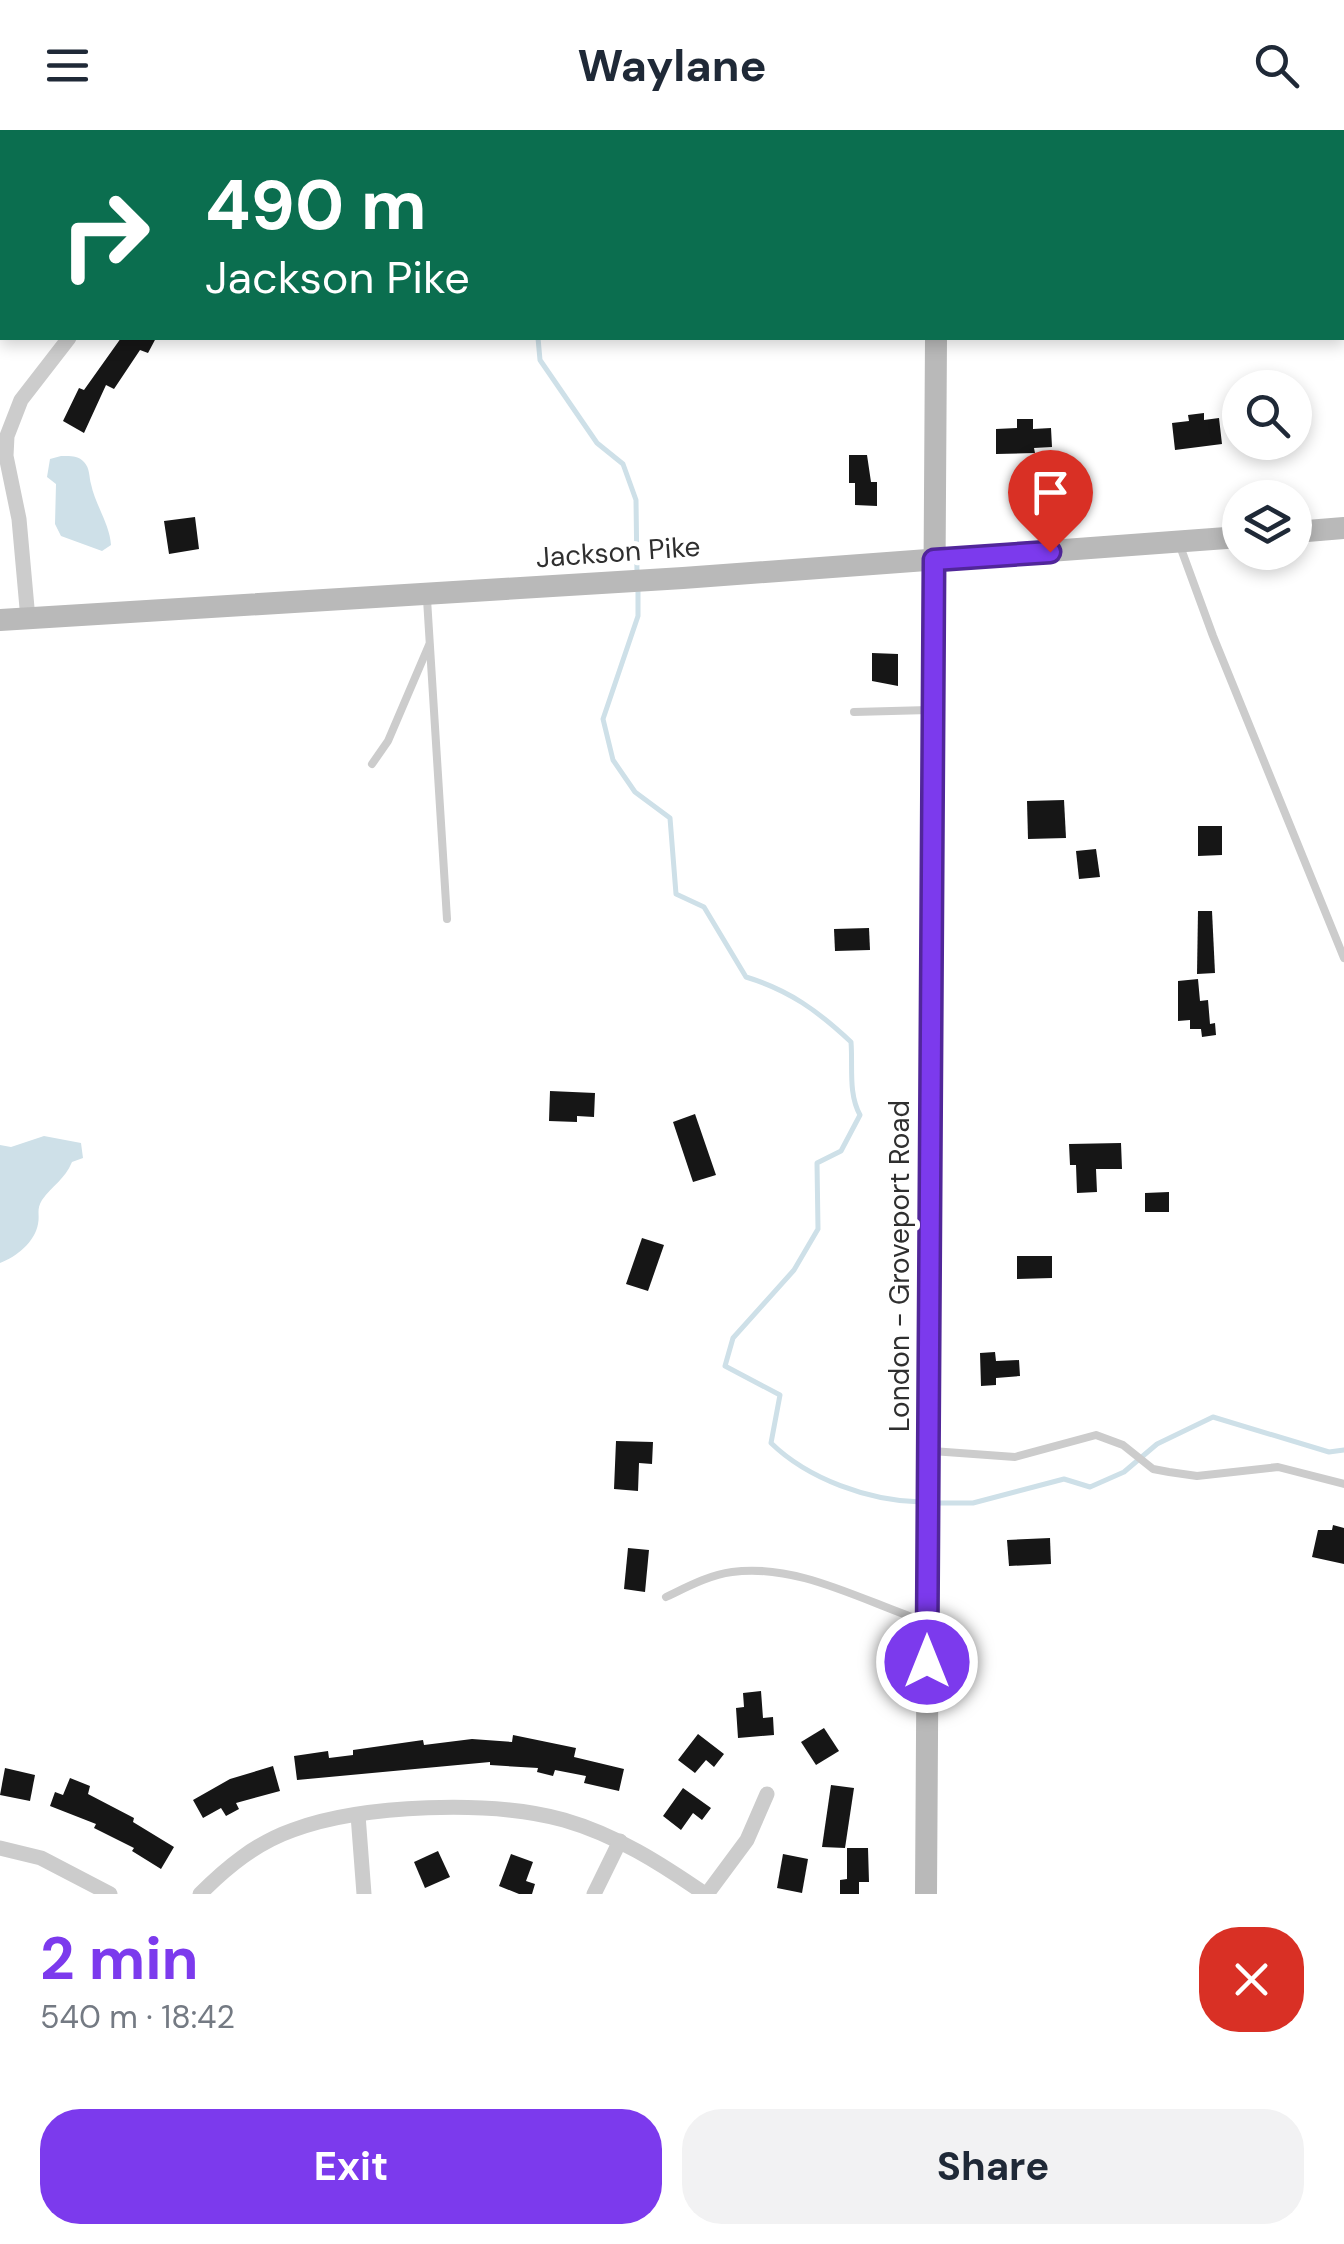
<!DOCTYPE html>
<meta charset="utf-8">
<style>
:root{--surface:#fff;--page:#f2f2f3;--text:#1f2937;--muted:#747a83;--accent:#7c3aed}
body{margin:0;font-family:"DM Sans",sans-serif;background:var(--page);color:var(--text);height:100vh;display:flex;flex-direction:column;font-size:38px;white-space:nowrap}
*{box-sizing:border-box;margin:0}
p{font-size:32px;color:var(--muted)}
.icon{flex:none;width:55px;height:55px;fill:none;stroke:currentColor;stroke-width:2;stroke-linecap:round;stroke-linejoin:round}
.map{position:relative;height:1764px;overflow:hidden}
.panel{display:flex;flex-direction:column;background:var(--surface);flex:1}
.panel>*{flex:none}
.top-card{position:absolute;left:0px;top:0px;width:1345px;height:210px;box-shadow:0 5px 15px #0003;background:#0b6e4f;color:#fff;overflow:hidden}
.controls{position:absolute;left:1222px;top:240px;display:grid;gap:20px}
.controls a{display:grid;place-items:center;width:90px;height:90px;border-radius:50%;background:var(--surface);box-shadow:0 5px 15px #0003;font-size:50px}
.pin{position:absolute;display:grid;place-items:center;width:85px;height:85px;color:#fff;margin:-102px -42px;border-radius:50% 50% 50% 0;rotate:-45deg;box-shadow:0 0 10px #0007}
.pin .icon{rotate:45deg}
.me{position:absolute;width:110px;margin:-55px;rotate:0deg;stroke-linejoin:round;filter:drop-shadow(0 0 8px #0008)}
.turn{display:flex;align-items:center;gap:35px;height:210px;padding:0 40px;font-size:45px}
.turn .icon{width:130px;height:130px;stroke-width:2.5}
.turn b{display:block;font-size:70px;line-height:85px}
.round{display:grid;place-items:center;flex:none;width:105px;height:105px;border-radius:40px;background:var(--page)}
.overview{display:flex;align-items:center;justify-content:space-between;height:170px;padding:0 40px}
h1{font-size:60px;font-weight:700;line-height:75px;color:var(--accent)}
.action{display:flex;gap:20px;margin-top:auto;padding:20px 40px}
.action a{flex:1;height:115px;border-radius:40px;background:var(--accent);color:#fff;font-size:40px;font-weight:700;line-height:115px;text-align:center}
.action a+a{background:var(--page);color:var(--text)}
header{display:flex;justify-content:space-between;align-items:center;height:130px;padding:0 40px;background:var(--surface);font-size:45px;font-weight:700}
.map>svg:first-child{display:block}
.water{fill:#cee0e8}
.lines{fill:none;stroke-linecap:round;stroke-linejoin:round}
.stream{stroke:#cee0e8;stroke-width:5}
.building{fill:#161616}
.service{stroke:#ccc;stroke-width:8}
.minor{stroke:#ccc;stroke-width:15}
.secondary{stroke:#b9b9b9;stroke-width:22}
.route-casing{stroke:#51269a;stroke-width:25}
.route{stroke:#7c3aed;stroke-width:18}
.labels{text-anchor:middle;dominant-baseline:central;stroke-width:10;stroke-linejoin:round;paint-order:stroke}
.street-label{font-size:28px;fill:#2f2f2f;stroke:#fff}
</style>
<header><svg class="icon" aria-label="menu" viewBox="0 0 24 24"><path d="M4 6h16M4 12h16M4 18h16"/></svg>Waylane<svg class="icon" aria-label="search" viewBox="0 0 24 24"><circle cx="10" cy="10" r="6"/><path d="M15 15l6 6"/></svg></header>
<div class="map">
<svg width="1344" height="1764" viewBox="0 0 1344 1764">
<rect width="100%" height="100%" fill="#fff"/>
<g class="water">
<path d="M61,326c8,0 17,-1 23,6 6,6 5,15 7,22 4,20 19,41 20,61l-9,6 -41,-15 -6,-12 1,-40 -9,-7 3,-18z"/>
<path d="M44,1006l37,7 2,15 -11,4c-7,17 -20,24 -30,38 -6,10 -2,14 -4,24 -3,18 -22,33 -38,39v-118l11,2z"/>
</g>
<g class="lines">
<g class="stream">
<polyline points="372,0 378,2"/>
<polyline points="538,208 540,230 597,313 623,334 636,370 637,444"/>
<path d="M638,455v31l-35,103 10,41 22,32 35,26 6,76 28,13 42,70c43,13 72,34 105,65 2,25 -3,51 9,73l-19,36 -24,12 1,66 -24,41 -61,68 -8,28 55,29 -9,48c37,36 98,58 150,59"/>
<polyline points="937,1373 973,1373 1064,1349 1090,1357 1124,1342 1157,1314 1213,1287 1329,1322 1344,1320"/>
</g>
</g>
<g class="building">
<polygon points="121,208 156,208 148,223 140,220 114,259 106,255 84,303 63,291 79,258 84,260"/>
<polygon points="1204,283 1204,290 1219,288 1222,314 1175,320 1172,293 1189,291 1188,285"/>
<polygon points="1017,289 1033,289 1033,299 1051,298 1052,317 1034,318 1035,323 996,324 996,299 1017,298"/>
<polygon points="849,325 867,325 871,352 877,352 877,376 855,375 855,353 849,353"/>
<polygon points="195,387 199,419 169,424 164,391"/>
<polygon points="872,523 898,524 898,556 872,551"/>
<polygon points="1064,670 1066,708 1028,709 1027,671"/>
<polygon points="1198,696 1222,696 1222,725 1198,726"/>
<polygon points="1096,719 1100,747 1079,749 1076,721"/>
<polygon points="1198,781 1212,781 1215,843 1197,844"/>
<polygon points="869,798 870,820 835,821 834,799"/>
<polygon points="1198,849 1200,871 1208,870 1210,894 1215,893 1216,905 1202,907 1201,899 1190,899 1190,890 1178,891 1178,851"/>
<polygon points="550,961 595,963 594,987 577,986 577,992 549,991"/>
<polygon points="695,984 716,1045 693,1052 673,992"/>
<polygon points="1121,1013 1122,1039 1096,1039 1097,1062 1077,1063 1076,1035 1070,1035 1069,1014"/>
<polygon points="1169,1062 1169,1082 1145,1082 1145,1063"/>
<polygon points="642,1108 664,1115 648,1161 626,1154"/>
<polygon points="1017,1126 1052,1126 1052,1148 1017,1149"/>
<polygon points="995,1222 996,1231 1019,1230 1020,1246 996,1248 996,1255 981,1256 980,1223"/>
<polygon points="616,1311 653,1312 652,1334 639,1333 638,1361 614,1359"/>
<polygon points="1333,1395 1344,1398 1344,1434 1312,1427 1318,1400 1332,1400"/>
<polygon points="1050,1408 1051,1434 1009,1436 1007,1410"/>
<polygon points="628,1418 649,1420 645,1462 624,1459"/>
<polygon points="761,1561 763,1588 773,1587 774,1605 738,1608 736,1578 744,1577 743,1563"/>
<polygon points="824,1598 839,1621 816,1635 801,1612"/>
<polygon points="698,1604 724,1624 714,1637 706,1630 695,1643 678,1630"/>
<polygon points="513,1605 576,1618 574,1627 624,1639 619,1661 584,1653 586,1646 555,1640 553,1646 537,1642 538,1638 490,1635 490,1632 297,1650 294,1626 328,1621 329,1628 353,1625 353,1620 423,1610 424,1615 472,1609 512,1612"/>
<polygon points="273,1636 280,1661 236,1673 239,1679 226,1686 221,1678 203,1688 193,1670 230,1649"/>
<polygon points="5,1638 35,1645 30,1671 0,1665"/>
<polygon points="70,1648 90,1656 88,1664 134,1688 133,1692 174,1717 161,1739 132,1721 134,1718 94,1698 96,1694 50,1676 55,1662 63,1665"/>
<polygon points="831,1655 854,1658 845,1718 822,1717"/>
<polygon points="683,1658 711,1678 702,1690 693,1683 681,1700 663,1686"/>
<polygon points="847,1718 868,1718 869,1752 859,1752 859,1764 840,1764 840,1750 847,1749"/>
<polygon points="438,1721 450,1747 425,1758 414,1732"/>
<polygon points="511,1724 533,1732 526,1751 535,1754 532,1764 519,1764 499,1756"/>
<polygon points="783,1724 808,1729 802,1763 777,1758"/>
</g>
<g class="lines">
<g class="service">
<polyline points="1180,416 1213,506 1344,828"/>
<polyline points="427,469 447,789"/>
<polyline points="854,582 929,580"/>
<polyline points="372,634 388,611 429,515"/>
<polyline points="932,1321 1015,1327 1096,1305 1123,1315 1153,1339 1169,1342 1197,1346 1278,1337 1344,1354"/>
<path d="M666,1467c21,-10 43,-22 66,-25 65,-9 131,29 191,49"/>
</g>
<g class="minor">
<polyline points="61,0 62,2"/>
<polyline points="0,62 2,61"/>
<polyline points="28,489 19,389 6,326 7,306 21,270 69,208"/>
<polyline points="358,1685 364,1764"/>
<polyline points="0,1718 41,1728 110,1764"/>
<path d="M200,1764c27,-27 56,-51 93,-64 70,-26 199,-30 271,-10 52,15 96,43 141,74"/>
<polyline points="594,1764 620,1711"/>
<polyline points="707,1764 747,1710 767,1664"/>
</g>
<g class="secondary">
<polyline points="937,2 937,0"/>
<polyline points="1295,402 1344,398"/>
<polyline points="0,490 683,448 1240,407"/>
<polyline points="926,1764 936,208"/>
</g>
</g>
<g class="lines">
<g class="route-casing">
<polyline id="route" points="927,1532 934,430 1050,422"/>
</g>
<use href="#route" class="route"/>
</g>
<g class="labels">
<g class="street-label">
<text transform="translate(618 422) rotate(-4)">Jackson Pike</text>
<text transform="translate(899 1136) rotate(-90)">London - Groveport Road</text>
</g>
</g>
</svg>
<div class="controls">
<a><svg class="icon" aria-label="search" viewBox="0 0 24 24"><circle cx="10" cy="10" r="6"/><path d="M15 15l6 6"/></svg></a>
<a><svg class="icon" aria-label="layers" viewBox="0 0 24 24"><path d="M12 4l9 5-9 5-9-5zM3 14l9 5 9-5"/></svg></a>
</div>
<div class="pin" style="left:1050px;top:422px;background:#d93025"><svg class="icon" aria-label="arrive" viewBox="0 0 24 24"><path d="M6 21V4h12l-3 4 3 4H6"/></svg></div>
<svg class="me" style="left:927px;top:1532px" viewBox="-20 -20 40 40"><circle r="17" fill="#7c3aed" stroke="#fff" stroke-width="3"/><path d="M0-11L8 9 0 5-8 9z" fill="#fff"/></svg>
<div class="top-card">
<div class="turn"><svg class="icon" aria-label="right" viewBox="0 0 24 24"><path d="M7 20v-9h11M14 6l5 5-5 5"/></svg><div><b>490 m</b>Jackson Pike</div></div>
</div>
</div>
<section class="panel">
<div class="overview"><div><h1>2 min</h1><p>540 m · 18:42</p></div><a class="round" style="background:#d93025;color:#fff"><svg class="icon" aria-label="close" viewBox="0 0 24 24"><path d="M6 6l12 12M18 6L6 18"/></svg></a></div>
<div class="action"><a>Exit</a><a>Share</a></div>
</section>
